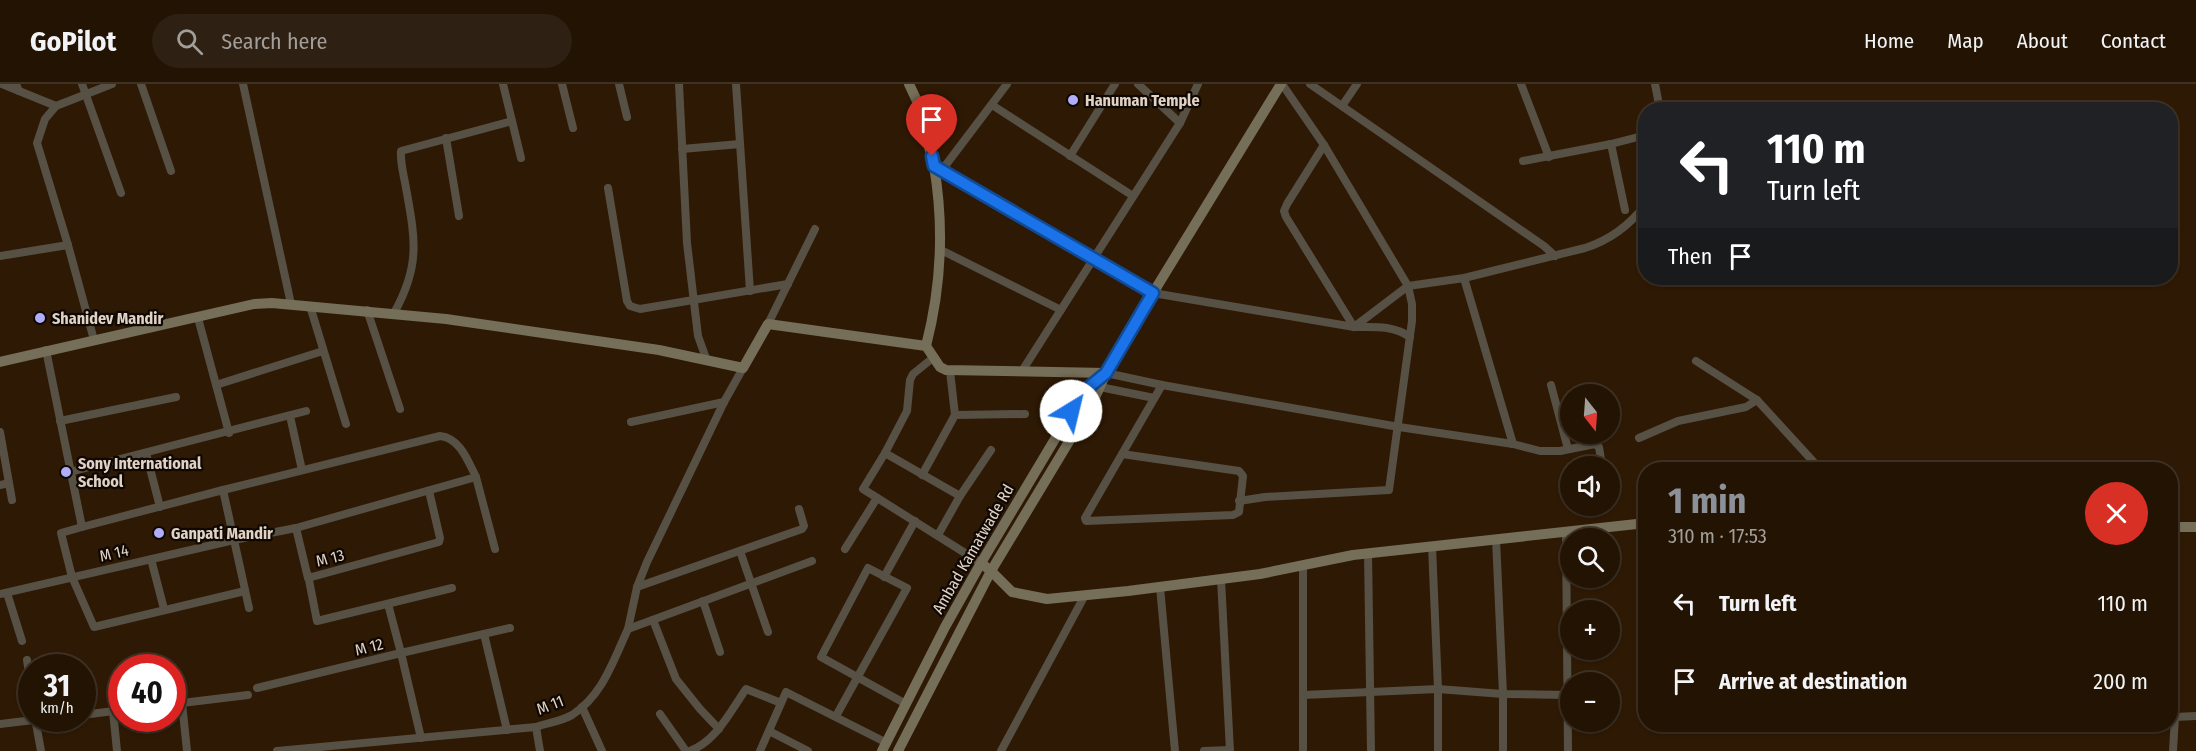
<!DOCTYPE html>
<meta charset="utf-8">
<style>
:root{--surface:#221303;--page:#2e2012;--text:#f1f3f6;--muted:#a29e9a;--line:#3f3225;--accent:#8c9099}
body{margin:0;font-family:"Fira Sans Condensed",sans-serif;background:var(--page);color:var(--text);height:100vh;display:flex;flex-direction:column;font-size:22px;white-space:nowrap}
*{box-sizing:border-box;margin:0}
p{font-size:20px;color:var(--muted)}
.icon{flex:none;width:33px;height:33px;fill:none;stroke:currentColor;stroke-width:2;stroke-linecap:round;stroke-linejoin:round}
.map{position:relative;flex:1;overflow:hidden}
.sheet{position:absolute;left:1638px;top:378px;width:540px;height:270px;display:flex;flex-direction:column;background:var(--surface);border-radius:24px;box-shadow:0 2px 4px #0004,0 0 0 2px var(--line)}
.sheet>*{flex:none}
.banner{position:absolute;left:1638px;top:18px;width:540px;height:183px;border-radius:24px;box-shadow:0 2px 4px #0004,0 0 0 2px var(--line);background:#202124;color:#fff;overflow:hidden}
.needle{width:39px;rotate:163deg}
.tools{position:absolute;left:1560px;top:300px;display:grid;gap:12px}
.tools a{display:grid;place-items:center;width:60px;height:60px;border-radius:50%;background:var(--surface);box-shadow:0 2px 4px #0004,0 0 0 2px var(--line);font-size:30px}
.speed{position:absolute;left:18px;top:570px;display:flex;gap:12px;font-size:30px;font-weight:700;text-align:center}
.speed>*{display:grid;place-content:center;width:78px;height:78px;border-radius:50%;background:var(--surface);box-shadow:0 2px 4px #0004,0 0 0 2px var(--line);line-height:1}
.speed small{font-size:15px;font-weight:400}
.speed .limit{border:9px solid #d22;background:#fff;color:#111}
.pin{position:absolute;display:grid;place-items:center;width:51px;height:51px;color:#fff;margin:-62px -26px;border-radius:50% 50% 50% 0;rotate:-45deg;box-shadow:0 0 6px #0007}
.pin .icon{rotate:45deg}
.me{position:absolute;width:66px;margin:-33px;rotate:36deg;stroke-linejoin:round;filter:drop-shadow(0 0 4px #0008)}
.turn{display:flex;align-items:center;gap:21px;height:126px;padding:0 30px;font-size:27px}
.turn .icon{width:78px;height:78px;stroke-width:2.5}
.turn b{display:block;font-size:42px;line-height:51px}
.then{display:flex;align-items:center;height:57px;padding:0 30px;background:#0003;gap:12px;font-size:22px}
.round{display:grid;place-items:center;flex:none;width:63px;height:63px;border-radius:32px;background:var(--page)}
.overview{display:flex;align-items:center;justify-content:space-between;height:102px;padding:0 30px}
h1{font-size:36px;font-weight:700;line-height:45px;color:var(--accent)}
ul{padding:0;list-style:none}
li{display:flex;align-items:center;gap:18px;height:78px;padding:0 30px}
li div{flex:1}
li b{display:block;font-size:22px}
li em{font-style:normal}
header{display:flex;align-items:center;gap:36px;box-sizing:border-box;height:84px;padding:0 30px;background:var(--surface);border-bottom:2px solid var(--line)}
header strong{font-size:28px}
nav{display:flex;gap:33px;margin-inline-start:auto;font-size:21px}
.search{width:420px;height:54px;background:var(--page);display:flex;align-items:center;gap:15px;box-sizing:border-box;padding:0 21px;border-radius:33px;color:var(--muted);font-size:22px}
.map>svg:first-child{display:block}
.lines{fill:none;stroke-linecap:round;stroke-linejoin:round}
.street{stroke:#565144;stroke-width:8}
.secondary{stroke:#756e59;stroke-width:10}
.route-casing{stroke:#114b97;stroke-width:15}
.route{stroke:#1a73e8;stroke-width:10}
.poi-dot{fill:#b0adfa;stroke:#0f0702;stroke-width:2}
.labels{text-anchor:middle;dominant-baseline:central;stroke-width:4.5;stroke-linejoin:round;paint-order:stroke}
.poi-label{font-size:16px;font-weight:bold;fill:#e0d2c5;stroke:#0f0702;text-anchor:start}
.street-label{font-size:16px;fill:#e0d2c5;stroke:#0f0702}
</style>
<header>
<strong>GoPilot</strong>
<div class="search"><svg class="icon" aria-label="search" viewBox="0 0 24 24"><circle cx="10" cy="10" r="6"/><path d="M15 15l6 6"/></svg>Search here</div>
<nav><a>Home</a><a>Map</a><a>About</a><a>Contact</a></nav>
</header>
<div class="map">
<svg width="2196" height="667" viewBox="0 0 2196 667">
<rect width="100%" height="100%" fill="#2e1904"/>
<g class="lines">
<g class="street">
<polyline points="2,0 19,7 16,0"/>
<polyline points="82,0 121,109"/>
<polyline points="141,0 171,87"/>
<polyline points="243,0 291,220"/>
<polyline points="503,0 521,74"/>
<polyline points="562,0 573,44"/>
<polyline points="619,0 627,33"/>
<polyline points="679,0 687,159 698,252 707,277"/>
<polyline points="736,0 750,207"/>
<polyline points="1138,0 1180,39"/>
<path d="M1282,0l42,61 84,141 56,-8 121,-30c25,-8 45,-23 61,-44"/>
<polyline points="1310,0 1544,162 1555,172"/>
<polyline points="1521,0 1549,73"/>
<polyline points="1655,0 1660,26"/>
<polyline points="19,7 56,22 112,0"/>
<polyline points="992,21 1133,112"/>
<polyline points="56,22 45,35 37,59 68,161 94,256"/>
<polyline points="1342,22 1357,0"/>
<polyline points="446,54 459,132"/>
<polyline points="1611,60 1625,126"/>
<polyline points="1324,61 1287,120 1284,127 1286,133 1354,243"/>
<polyline points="682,65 740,60"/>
<polyline points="1070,72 1115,0"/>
<polyline points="1523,77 1611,60 1646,51"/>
<polyline points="942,86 1007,0"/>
<polyline points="608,104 627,217 630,222 640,225 788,200"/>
<polyline points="939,165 1061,226"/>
<polyline points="0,172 68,161"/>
<polyline points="1464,194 1513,360"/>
<path d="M1153,209l201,34c20,0 39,-2 56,10"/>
<polyline points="310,222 346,340"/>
<polyline points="367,226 400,325"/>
<path d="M394,229c27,-48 21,-75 12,-125 -2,-12 -6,-25 -5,-37l111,-30"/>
<polyline points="198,234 229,349"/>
<polyline points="768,240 815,145"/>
<polyline points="934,273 913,290 910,296 907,327 885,369 863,405 981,479"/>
<polyline points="1696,277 1757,316 1821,386"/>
<polyline points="950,287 955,331"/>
<polyline points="1022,287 1180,39 1198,0"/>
<polyline points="1106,289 1162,301 1399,343 1513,360 1540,367 1560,367 1595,360 1599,363 1602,382"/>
<polyline points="216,301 323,267"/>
<polyline points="1551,301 1568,365"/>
<polyline points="1100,303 1154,314"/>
<polyline points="290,332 302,386"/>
<polyline points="60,337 176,313"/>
<polyline points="631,338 724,318"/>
<polyline points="0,348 12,416"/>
<polyline points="1639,354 1678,337 1746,323 1757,316"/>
<polyline points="146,369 160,423"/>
<polyline points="885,369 960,412 991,366"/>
<polyline points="1122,370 1239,387 1243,392 1239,428 1233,431 1086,437 1085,434 1162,301"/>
<polyline points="70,388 306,327"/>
<polyline points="922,391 955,331 1025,330"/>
<polyline points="476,393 495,465"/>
<polyline points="0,401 9,399"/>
<polyline points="223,406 249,524"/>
<polyline points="1239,417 1265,413 1389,406 1412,237 1412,220 1408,202 1354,243"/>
<polyline points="82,443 61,449 72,493 94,543 245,507"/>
<polyline points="296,444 308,494 439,458 440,454 429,407"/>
<polyline points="1566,448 1568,667"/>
<polyline points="938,451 960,412"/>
<polyline points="1496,455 1503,610 1503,667"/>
<polyline points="1432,462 1438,605 1438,667"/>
<polyline points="845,465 877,414"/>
<polyline points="740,467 768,548"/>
<polyline points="1368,469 1371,667"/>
<polyline points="151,475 164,525"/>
<polyline points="1303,481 1303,667"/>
<polyline points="308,491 317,537 452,504"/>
<polyline points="884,493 915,437"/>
<polyline points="1221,495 1230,667"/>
<polyline points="637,503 802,445 804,442 799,425"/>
<polyline points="1160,503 1175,667"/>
<polyline points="7,509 22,557"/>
<path d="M0,510l234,-54 62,-12 180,-51c-8,-16 -16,-39 -36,-41l-217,54 -141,37 -36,-177"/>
<polyline points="703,517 720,568"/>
<polyline points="388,520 401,569 510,544"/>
<polyline points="653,536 676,595 700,625 719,645"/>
<polyline points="628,545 637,503 647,478 724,318 743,284"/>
<polyline points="484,550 507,646"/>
<polyline points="27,576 32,610"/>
<polyline points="257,604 401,569 421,654"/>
<polyline points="1303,611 1438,605 1503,610 1568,611"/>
<polyline points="182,619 248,611"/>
<polyline points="172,620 182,619 187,667"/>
<polyline points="582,623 602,667"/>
<polyline points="113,627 117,667"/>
<polyline points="660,630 686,667"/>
<polyline points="82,631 122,626"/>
<polyline points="836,632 907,504 868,484 821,573 906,620"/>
<polyline points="35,634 41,667"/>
<polyline points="0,640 50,634"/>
<polyline points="536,643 540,667"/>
<polyline points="769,647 808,667"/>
<path d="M277,667l259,-24c11,-4 26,-6 36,-12 31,-20 41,-54 56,-86l184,-68"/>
<path d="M690,667c27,-11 40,-39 56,-62l35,14"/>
<polyline points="760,667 786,608 887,659"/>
<polyline points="1001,667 1085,511"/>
<polyline points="1204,667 1230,666"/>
<polyline points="2173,667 2175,633 2196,632"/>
</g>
<g class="secondary">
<polyline points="909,0 917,17 934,82 1153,209"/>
<path d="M926,262c15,-58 18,-121 8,-180"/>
<polyline points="0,278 254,220 272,219 446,235 659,266 743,284 768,240 926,262 940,283 946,286 1106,289"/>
<polyline points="2170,443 2196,443"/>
<polyline points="981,479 991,487 1012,508 1047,515 1128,507 1260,490 1353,471 1646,439"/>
<polyline points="882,667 945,543 981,479 1083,308 1104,291"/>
<polyline points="898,667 991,487 1094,316 1106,289 1153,209 1281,0"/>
</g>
</g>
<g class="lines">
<g class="route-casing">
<polyline id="route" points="932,72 934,82 1153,209 1106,289 1083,308 1071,327"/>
</g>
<use href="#route" class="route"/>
</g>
<g class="poi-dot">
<circle cx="1073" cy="16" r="6"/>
<circle cx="40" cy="234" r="6"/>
<circle cx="66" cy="388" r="6"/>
<circle cx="159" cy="449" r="6"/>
</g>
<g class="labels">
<g class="poi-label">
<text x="1085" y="16">Hanuman Temple</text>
<text x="52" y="234">Shanidev Mandir</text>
<text x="78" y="379">Sony International<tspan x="78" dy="18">School</tspan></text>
<text x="171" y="449">Ganpati Mandir</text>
</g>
<g class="street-label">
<text transform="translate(973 465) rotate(-60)">Ambad Kamatwade Rd</text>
<text transform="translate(114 469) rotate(-13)">M 14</text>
<text transform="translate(330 474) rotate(-14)">M 13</text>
<text transform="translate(369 563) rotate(-14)">M 12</text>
<text transform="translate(550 621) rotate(-21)">M 11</text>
</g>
</g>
</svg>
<div class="tools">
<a><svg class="needle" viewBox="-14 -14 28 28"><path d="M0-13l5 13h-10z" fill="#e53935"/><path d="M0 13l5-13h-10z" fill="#a29e9a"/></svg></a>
<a><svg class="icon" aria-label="sound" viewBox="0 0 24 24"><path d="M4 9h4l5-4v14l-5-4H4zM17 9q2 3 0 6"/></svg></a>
<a><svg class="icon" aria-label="search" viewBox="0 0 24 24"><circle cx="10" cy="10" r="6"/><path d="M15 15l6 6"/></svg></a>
<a>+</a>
<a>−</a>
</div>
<div class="speed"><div>31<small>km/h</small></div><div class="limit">40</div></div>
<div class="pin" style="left:932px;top:72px;background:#d93025"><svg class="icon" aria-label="arrive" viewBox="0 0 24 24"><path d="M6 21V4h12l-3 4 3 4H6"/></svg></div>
<svg class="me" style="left:1071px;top:327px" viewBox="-20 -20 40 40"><circle r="19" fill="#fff"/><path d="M0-13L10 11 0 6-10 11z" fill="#1a73e8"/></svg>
<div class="banner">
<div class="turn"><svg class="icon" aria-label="left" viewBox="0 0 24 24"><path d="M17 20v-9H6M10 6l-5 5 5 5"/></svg><div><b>110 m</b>Turn left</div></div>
<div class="then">Then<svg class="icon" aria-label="arrive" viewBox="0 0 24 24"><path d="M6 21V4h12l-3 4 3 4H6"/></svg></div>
</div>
<section class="sheet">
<div class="overview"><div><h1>1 min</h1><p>310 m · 17:53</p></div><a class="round" style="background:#d93025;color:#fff"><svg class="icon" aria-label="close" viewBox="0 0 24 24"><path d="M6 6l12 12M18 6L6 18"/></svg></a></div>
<ul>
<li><svg class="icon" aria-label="left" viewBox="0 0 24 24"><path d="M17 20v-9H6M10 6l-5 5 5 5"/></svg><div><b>Turn left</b></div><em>110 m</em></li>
<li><svg class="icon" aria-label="arrive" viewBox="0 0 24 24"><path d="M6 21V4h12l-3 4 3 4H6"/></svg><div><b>Arrive at destination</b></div><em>200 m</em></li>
</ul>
</section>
</div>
